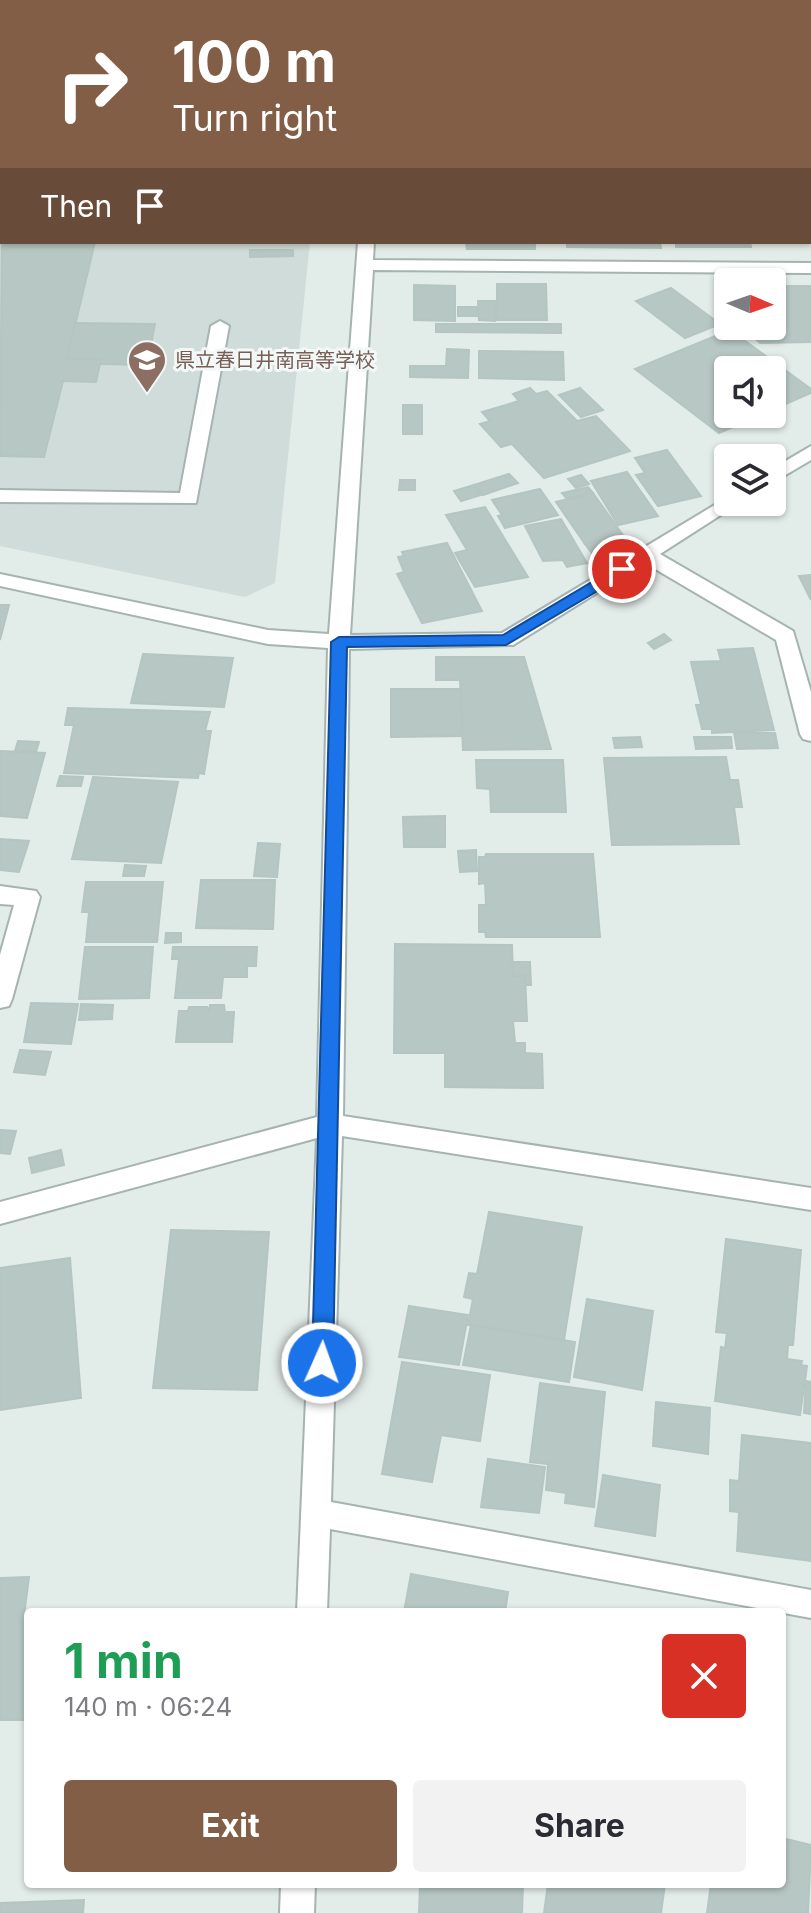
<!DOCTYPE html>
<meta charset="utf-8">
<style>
:root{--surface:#fff;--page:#f2f2f3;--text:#2b2b33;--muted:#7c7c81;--accent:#835e46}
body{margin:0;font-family:Inter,"Noto Sans JP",sans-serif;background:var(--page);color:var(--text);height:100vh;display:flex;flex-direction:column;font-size:30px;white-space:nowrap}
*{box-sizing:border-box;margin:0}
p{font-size:26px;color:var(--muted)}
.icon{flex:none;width:44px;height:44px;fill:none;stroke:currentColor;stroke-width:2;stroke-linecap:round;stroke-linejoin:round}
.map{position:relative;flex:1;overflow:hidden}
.drawer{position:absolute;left:24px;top:1608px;width:762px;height:280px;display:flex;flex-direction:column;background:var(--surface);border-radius:8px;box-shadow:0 2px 6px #0004}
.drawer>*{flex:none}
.top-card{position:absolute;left:0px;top:0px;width:812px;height:244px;box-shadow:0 2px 6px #0004;background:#835e46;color:#fff;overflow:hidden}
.needle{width:52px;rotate:92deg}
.fabs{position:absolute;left:714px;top:268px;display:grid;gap:16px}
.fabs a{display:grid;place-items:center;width:72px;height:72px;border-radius:8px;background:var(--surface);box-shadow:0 2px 6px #0004;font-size:40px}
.pin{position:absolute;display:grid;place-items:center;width:68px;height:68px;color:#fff;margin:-34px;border:4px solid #fff;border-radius:50%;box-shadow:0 2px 8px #0007}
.me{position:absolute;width:88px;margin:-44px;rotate:2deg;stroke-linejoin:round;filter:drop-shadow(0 0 6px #0008)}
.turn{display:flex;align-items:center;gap:28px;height:168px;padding:0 40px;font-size:36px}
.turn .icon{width:104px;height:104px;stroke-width:2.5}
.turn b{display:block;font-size:56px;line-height:68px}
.then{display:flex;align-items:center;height:76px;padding:0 40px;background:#0003;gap:16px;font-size:30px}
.round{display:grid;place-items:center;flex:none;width:84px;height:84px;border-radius:8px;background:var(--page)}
.headline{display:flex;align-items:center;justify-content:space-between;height:136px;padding:0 40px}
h1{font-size:48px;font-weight:700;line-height:60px;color:#1e9e55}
.action{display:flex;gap:16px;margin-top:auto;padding:16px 40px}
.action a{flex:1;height:92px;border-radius:8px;background:var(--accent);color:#fff;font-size:32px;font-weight:700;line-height:92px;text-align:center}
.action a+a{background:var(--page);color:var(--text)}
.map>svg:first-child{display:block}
.built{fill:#d0dcd9}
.building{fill:#b7c7c3;stroke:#b4c5c2;stroke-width:2}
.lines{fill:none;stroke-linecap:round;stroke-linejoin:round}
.minor-casing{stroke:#a5b4b1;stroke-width:4}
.minor{fill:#fff;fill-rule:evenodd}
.route{fill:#1a73e8;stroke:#114b97;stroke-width:2}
.labels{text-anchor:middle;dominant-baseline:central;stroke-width:6;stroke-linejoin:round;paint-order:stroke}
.far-education-label{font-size:20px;fill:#785e54;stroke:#f2f8f7;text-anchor:start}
</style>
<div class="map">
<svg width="811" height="1913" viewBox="0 0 811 1913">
<rect width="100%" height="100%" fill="#e2ece9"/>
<polygon class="built" points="0,0 335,0 2,2 2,242 310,242 275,583 245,597 0,546"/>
<g class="building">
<polygon points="0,0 94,0 2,2 2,69"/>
<polygon points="689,0 811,0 811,69 810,2"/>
<polygon points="2,229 2,242 95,242 67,359 101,359 96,382 63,381 44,457 0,456"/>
<polygon points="466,242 535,242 535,249 467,249"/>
<polygon points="567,242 660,242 661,248 567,247"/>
<polygon points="676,242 750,242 751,247 676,247"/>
<polygon points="250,250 293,250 293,256 250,257"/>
<polygon points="497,284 546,284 547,320 497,320"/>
<polygon points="414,285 455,286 455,321 414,320"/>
<polygon points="772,286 811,286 811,342 760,343 741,326 772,326"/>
<polygon points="671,288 720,324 685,338 636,301"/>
<polygon points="478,301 495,301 495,321 479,320"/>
<rect x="458" y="307" width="19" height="9"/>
<polygon points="75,323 155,324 147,365 100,364 101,359 67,359"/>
<polygon points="436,324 561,324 561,333 436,332"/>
<polygon points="730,330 811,389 811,393 772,410 772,370 728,370 728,414 763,414 719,433 635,369"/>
<polygon points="447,349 469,350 468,378 410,377 410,366 446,366"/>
<polygon points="479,351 563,352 564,380 479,378"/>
<polygon points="530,388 536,394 547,391 577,421 596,416 630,451 544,478 512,444 501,447 480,424 490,421 482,412 519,401 513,394"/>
<polygon points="580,388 603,410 581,417 559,395"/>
<rect x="403" y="405" width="19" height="29"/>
<polygon points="667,450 701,496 658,506 636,475 645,473 635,458"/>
<polygon points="627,472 658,516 618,525 591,481"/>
<polygon points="509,474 518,483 483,495 474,485"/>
<polygon points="581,475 589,484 576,488 568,479"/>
<polygon points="400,480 415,480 415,490 399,490"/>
<polygon points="474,485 481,495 461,501 454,491"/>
<polygon points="588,487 593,493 567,499 562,493"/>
<polygon points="540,489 558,515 505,528 498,516 502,515 492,500"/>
<polygon points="593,493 622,534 585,544 556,502"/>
<polygon points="485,507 528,577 475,587 455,553 467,550 446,515"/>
<polygon points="561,519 587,563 567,567 563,560 543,561 525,526"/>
<polygon points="622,534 632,548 595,557 585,544"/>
<polygon points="447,543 482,611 422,623 397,574 404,572 398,557 404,556 402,552"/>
<polygon points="811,575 811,600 799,576"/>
<polygon points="0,605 9,605 0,640"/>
<polygon points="664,634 671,640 654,649 648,643"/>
<polygon points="753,648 774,730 712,733 712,729 702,729 696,705 701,705 691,662 721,661 718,650"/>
<polygon points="143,654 233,658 224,707 131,703"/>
<polygon points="436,657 524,657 551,749 463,750 460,680 436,680"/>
<polygon points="391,689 461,689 462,736 391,737"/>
<polygon points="68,708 210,712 205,731 211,731 204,774 199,773 198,778 64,773 74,725 65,725"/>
<polygon points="734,733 775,733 778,748 737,749"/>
<polygon points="640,737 642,747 615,748 613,738"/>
<polygon points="694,737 731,737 732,748 696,749"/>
<polygon points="18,741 39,742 36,752 15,751"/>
<polygon points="0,751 45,753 27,818 0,816"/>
<polygon points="726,757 730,780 738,780 742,807 734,807 739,844 612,845 604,758"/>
<polygon points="476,760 563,760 566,812 491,812 490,789 477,788"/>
<polygon points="60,776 83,777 81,786 57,786"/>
<polygon points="93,777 178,782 161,863 72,859"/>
<polygon points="445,816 445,847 404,847 403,817"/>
<polygon points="0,839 29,841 19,872 0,870"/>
<polygon points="258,843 280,844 277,877 254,876"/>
<polygon points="476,850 477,871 460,872 458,851"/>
<polygon points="486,854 593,854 600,937 486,937 485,932 479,932 479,905 486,905 485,883 479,884 479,857 485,857"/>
<polygon points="125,865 146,866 144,876 123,876"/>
<polygon points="201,880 275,880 273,929 196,928"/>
<polygon points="86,882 163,882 157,942 86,942 89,912 82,912"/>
<polygon points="166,933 181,933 181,942 165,943"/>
<polygon points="395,944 512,945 513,976 525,975 527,1021 513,1021 515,1043 525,1043 525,1053 542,1054 543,1088 445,1087 445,1053 394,1053"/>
<polygon points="85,947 153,947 149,998 79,999"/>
<polygon points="173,947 257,947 256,966 247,966 247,977 223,977 221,998 175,998 179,959 172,959"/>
<polygon points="513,962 530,962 531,985 525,985 525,975 513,976"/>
<polygon points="31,1003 78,1004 71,1044 24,1042"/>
<polygon points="81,1004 113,1005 112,1019 79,1020"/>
<polygon points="210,1005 224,1005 225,1012 234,1012 232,1042 176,1042 179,1011 188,1011 189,1007 207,1007 209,1011"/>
<polygon points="20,1050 51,1052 45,1075 14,1072"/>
<polygon points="0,1130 16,1131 10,1154 0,1153"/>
<polygon points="61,1150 64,1165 32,1173 29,1158"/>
<polygon points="489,1212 582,1227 564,1340 468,1325 473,1299 464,1297 469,1273 477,1274"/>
<polygon points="171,1230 269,1232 257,1390 153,1388"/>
<polygon points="726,1239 801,1250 793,1345 788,1345 787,1359 802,1361 801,1365 807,1366 800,1415 715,1401 721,1347 725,1348 727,1333 716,1332"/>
<polygon points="70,1258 81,1398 0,1410 0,1268"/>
<polygon points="587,1299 653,1311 642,1390 574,1377"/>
<polygon points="409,1306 468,1315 459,1365 399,1357"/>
<polygon points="471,1325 575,1342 569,1382 463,1365"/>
<polygon points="402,1362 490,1375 480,1441 441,1435 432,1482 382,1474"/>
<polygon points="806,1381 811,1382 811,1414 804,1413"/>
<polygon points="540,1383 605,1392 594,1507 565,1503 566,1493 546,1490 548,1464 530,1462"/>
<polygon points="656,1402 710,1408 708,1454 653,1446"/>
<polygon points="742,1435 811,1443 811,1561 737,1551 739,1512 730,1511 730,1480 739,1481"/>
<polygon points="488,1459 545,1467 539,1513 481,1507"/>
<polygon points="603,1475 660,1485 655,1536 595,1526"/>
<polygon points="411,1574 508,1592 505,1612 404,1612"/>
<polygon points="29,1577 24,1615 28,1614 28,1720 0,1720 0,1578"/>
<polygon points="782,1838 811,1845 808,1913 707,1913 711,1884 782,1884"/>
<polygon points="420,1884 523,1884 522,1913 419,1913"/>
<polygon points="548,1884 665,1884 661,1913 544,1913"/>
<polygon points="84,1900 83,1913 0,1913 0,1903"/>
</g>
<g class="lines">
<g class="minor-casing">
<g id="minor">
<rect x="375" y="0" width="14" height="2"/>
<polygon points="358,242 374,242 373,260 811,263 811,273 373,270 350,635 502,633 728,497 728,502 741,502 660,554 793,631 811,692 811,741 803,739 800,734 776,640 645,563 513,645 349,649 343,1116 811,1188 811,1210 342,1136 331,1502 811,1590 811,1618 330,1529 327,1612 297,1612 317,1138 0,1224 0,1202 317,1117 328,648 268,644 0,586 0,574 268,630 329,634"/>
<polygon points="220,321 229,326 196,503 0,502 0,490 180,493 211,326"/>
<polygon points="811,446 811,460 772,483 772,469"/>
<polygon points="0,886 36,891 40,897 12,999 9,1006 0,1008 0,955 14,905 0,904"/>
<polygon points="281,1884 315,1884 314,1913 280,1913"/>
</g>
</g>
<use href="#minor" class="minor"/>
</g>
<polygon class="route" points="622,564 628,566 628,573 506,645 347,647 333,1363 330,1370 322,1373 315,1370 312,1363 331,642 339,637 503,635"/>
<defs>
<g id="school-pin" transform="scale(2)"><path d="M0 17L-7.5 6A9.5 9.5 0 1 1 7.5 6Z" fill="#8d6e63" stroke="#f2f8f7"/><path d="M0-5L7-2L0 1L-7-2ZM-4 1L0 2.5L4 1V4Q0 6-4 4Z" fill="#fff"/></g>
</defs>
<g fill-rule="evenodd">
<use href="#school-pin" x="147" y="360"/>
</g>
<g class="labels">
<g class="far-education-label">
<text x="175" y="360">県立春日井南高等学校</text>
</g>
</g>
</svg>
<div class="fabs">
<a><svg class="needle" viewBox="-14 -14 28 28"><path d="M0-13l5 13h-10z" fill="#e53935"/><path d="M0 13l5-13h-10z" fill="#7c7c81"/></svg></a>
<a><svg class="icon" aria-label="sound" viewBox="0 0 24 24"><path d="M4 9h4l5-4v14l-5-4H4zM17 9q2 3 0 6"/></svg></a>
<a><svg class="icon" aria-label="layers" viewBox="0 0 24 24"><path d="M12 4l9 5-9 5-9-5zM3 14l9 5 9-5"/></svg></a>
</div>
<div class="pin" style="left:622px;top:569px;background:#d93025"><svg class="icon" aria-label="arrive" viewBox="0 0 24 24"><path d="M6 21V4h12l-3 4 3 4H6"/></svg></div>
<svg class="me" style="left:322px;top:1363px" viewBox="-20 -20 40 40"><circle r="17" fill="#1a73e8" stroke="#fff" stroke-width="3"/><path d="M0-11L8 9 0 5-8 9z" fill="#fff"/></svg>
<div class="top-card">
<div class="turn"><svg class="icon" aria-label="right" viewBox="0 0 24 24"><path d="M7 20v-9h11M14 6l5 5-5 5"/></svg><div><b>100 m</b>Turn right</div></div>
<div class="then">Then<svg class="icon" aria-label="arrive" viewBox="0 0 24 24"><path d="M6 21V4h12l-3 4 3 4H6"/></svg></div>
</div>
<section class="drawer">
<div class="headline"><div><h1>1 min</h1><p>140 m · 06:24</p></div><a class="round" style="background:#d93025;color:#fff"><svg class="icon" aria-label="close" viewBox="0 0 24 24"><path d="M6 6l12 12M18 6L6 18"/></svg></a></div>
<div class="action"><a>Exit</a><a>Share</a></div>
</section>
</div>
